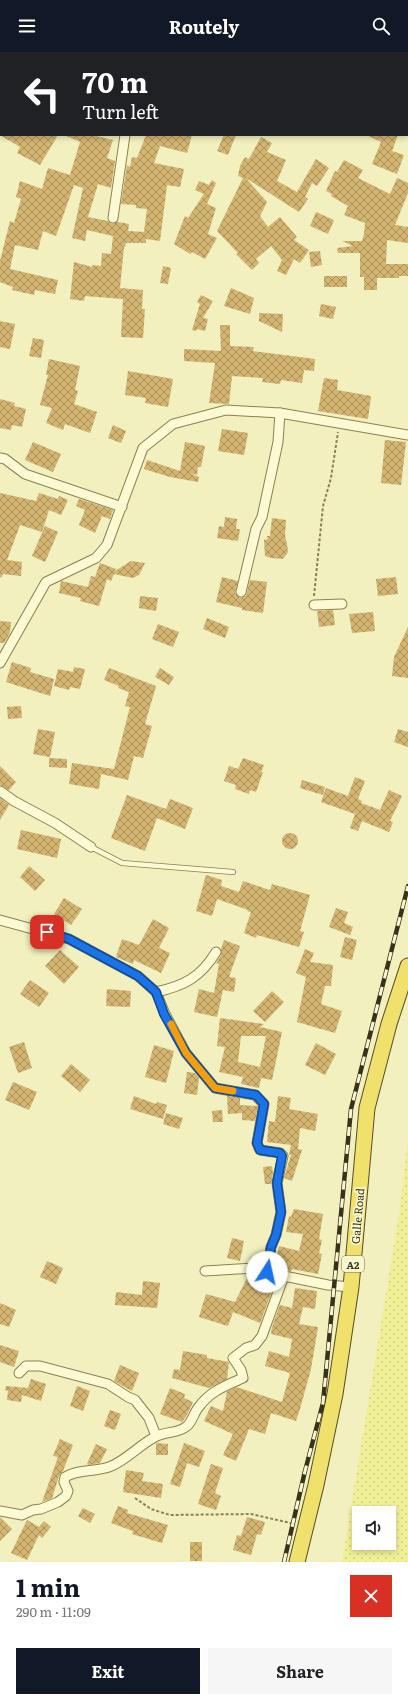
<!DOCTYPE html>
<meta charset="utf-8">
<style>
:root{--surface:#fff;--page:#f6f6f6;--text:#202124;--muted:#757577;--accent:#111827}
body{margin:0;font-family:Literata,serif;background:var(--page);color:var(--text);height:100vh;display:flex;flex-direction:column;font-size:15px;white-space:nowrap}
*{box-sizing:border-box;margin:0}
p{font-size:13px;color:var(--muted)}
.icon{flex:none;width:22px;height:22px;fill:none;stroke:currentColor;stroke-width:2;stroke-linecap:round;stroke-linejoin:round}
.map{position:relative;height:1510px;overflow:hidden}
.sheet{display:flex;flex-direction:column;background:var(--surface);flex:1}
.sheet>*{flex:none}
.banner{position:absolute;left:0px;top:0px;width:408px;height:84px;box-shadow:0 2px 6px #0003;background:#202124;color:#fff;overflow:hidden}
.tools{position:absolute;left:352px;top:1454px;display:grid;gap:8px}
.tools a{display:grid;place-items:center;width:44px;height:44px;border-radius:0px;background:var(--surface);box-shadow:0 2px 6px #0003;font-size:20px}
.pin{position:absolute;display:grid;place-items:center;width:34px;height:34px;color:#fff;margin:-17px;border-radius:8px;box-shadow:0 2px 6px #0006}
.me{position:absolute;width:44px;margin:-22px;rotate:10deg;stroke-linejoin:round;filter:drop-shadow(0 0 3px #0008)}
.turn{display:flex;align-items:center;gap:14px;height:84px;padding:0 16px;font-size:18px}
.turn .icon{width:52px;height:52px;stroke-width:2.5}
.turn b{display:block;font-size:28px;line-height:34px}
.round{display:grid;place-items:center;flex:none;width:42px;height:42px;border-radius:0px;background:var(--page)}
.summary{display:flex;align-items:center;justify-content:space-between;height:68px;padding:0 16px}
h1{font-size:24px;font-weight:700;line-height:30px;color:var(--accent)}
.cta{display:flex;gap:8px;margin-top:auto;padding:8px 16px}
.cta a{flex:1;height:46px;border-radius:0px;background:var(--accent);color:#fff;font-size:16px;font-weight:700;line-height:46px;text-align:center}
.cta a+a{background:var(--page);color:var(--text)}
header{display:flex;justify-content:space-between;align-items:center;height:52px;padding:0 16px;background:var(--accent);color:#fff;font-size:18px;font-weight:700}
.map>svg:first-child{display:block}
.sand{fill:url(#sand-dots);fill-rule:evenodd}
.building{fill:url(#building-cross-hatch);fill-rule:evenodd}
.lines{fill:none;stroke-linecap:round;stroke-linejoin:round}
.service-casing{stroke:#8b8055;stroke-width:6}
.minor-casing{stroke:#8b8055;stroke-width:11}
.trunk-casing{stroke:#584c2a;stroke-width:17}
.path{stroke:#8b8055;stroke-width:2;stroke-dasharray:3 2;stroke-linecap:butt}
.service{stroke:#fbfad2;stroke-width:4.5}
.minor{stroke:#fbfad2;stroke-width:9}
.trunk{stroke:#f0e06c;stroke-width:15}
.rail-casing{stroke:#39321b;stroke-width:4.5}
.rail{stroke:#f8f7ce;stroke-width:3;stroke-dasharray:9;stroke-linecap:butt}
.route-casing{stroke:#114b97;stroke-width:10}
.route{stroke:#1a73e8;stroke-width:7}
.slow{stroke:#f59e0b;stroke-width:7}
.labels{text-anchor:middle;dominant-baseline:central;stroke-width:3.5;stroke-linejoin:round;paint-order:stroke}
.shield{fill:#f8f7ce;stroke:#726d51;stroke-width:1}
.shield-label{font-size:10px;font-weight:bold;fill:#39321b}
.street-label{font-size:11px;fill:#39321b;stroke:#f8f7ce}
</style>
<header><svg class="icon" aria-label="menu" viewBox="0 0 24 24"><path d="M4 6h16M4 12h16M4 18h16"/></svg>Routely<svg class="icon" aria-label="search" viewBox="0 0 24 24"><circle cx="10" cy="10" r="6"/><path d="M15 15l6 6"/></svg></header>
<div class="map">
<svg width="408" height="1510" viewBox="0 0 408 1510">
<defs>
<pattern id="sand-dots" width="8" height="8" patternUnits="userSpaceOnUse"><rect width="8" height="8" fill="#f0f099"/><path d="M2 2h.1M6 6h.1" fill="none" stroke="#cfce83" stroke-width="1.8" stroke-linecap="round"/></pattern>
<pattern id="building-cross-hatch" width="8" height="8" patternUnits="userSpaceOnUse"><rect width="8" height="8" fill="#d3b471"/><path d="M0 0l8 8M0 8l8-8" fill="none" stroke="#ac935c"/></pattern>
</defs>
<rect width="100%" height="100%" fill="#f1f0be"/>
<path class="sand" d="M408,1087v423h-66l58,-354zM359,1461h30v30h-30z"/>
<g class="building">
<polygon points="0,83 58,83 40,113 17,101 20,95"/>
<polygon points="64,83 92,83 113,88 107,106 115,109 111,136 98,132 88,165 108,169 112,172 118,170 129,172 128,179 144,180 147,157 136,156 136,153 121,152 127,113 130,115 132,105 137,106 146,83 192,83 187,101 160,94 154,111 184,117 180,135 167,133 160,189 146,187 146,191 126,191 125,195 124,195 120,236 143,238 142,257 145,257 143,286 121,285 123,247 85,244 84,249 70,247 74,210 92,215 92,213 101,214 102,201 111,202 113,184 87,178 85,189 72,186 83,136 74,133 56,184 43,179 38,198 15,193 10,217 58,228 55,242 35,238 34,243 12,238 13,235 0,230 0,209 10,169 14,171 21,147 16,145 20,129 42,137 48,116 70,123 80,90"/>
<polygon points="224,83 236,83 228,103 217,99"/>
<polygon points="366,83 398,83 392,99 404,103 397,122 372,112 381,90"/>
<polygon points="261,85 272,91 267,100 286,108 277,129 297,140 316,107 329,116 317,134 312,131 305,145 308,147 299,160 246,126 267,150 260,164 268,175 280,165 297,185 294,188 309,198 300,211 294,207 286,223 277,219 282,208 271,194 256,207 259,211 252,218 236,202 238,201 217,179 243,126 238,124 240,114 245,105 249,107"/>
<polygon points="344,108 363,118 358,126 390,142 397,126 408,131 408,141 395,173 408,175 408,191 387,188 386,212 408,212 408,224 399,224 399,226 377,226 377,238 364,238 364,225 360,225 360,201 338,201 337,196 353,194 342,189 362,189 364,182 365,171 344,163 348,154 331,144 332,142 326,139 335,119 337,120"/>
<polygon points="212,128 216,131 207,152 216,156 208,182 217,186 205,207 192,200 190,202 174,192 185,164 188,166 204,142 195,138 199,129 209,133"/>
<polygon points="316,160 334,168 328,182 310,174"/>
<polygon points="320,199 322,213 311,215 309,200"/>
<polygon points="163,214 171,216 168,232 160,231"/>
<rect x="324" y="224" width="23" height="11"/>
<polygon points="231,236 254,246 250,262 224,254"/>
<polygon points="201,243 213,249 203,266 208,267 205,279 197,277 196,279 192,278 200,252 197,250"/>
<polygon points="321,252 336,255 333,267 319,264"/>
<polygon points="259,261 283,262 282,280 259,269"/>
<polygon points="0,269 15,272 10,297 0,295"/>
<polygon points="220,273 230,273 230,294 254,295 253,299 315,307 314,319 304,318 302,331 281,328 280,332 262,330 263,326 232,324 229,352 209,351 215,311 184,309 184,297 221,299"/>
<polygon points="33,286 44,288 41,306 29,304"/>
<polygon points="49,307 80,314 75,338 78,339 74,352 97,360 90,381 65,372 63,378 46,371 52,356 40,353 48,323 46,323"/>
<polygon points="128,319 173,327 168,355 145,351 146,346 125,343"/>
<polygon points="324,326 338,328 337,338 371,344 368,367 318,359"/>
<polygon points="0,347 15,351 14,354 26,357 22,375 12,373 11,378 0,376"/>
<polygon points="113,373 126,379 121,391 108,386"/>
<polygon points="222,377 248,381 244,403 218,399"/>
<polygon points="385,388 406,390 401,433 381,431"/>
<polygon points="33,390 61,402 53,420 25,408"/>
<polygon points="185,390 205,394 201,415 198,415 197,423 189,421 199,425 198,430 170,425 144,417 147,408 180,419"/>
<polygon points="0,441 36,449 39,441 58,447 59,444 68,448 61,463 49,458 42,480 20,473 7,508 22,510 21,524 3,522 1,526 0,525"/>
<polygon points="79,447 113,458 110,467 102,464 95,481 79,473 85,458 76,454"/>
<polygon points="225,465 237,467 236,477 240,477 238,489 217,486 219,474 224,475"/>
<polygon points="272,466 286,468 285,484 287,492 288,500 283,507 271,506 265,504 264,488 268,487 267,484 270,484"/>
<polygon points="45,474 58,480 45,510 32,504"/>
<polygon points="131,509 145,511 139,523 133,526 114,522 111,529 107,527 99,554 80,549 81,546 59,541 61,529 88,535 91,524 95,525 100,511 116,517 115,519"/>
<polygon points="222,525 238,529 235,541 240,546 246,544 250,528 267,530 263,561 242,558 242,556 216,550"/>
<polygon points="396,525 398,542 378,544 376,527"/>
<polygon points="140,544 158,546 156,559 139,556"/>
<polygon points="333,558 335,573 319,575 317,559"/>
<polygon points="373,560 375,579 352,581 349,562"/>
<polygon points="207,566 229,575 225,586 203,577"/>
<polygon points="0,569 11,570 10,581 4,591 0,591"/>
<polygon points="158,572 179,580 173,595 152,587"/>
<polygon points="408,575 408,626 392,624 394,605"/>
<polygon points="12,610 31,616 30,620 54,627 50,644 6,630"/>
<polygon points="74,615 85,617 80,637 70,635 69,638 54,634 58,617 73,620"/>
<polygon points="109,616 156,634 145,672 152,674 143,706 134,704 128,728 101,722 99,737 69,732 72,711 114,717 130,655 125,654 129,640 118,636 119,634 104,628"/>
<polygon points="160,616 174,625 169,633 155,625"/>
<polygon points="21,654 22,666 8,667 7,655"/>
<polygon points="38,677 55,680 50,705 33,702"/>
<polygon points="398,677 408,680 408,695 394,690"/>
<polygon points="49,706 67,707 67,716 49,715"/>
<polygon points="243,706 264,713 261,720 263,720 256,740 250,738 249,742 235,737 236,733 224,729 229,714 238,717"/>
<polygon points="0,714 16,730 9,738 0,733"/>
<polygon points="355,725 365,729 358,747 362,749 361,751 380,758 389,738 402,744 390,769 393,770 389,780 362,769 358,779 350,776 355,762 321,750 326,736 348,744"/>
<polygon points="302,728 325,735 323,743 300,736"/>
<polygon points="127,743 166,757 170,747 193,756 185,777 157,766 145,799 111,786"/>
<polygon points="0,746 9,753 0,768"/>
<polygon points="21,778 61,787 57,806 17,797"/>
<circle cx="290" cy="789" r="8"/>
<polygon points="29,814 45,828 35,839 20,825"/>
<polygon points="206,823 222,828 221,834 239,840 243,829 270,838 272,832 310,843 300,879 304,880 299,895 257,883 256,886 244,881 251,860 247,859 248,858 217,847 212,864 196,859"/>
<polygon points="64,846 82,857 71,873 54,862"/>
<polygon points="336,856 348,860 344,871 353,875 350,883 329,875"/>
<polygon points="153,867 169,876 159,896 170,901 161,921 134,908 133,912 116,905 122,887 139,893"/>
<polygon points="345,885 357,888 352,908 340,905"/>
<polygon points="224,888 240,894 229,925 236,926 234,940 223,938 217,965 194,960 199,937 214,941 219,912 216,911 221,903 221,897"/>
<polygon points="305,897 314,901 310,910 333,913 331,934 325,934 321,952 342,959 335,981 297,970 306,925 296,921"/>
<polygon points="60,898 79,915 64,932 45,914"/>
<polygon points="30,928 49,941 39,955 20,942"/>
<polygon points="107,937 131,939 130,955 106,954"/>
<polygon points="272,939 284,950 265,970 253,959"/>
<path d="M220,966l44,6 -4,3 22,5 -10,48 -11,-2 -2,10 -18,-4 2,-7 -24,-5 6,-25 -8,-1zM241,984h25l-6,31 -22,-5z"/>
<polygon points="24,990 32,1016 18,1021 9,995"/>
<polygon points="316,991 336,1002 325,1023 305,1013"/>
<polygon points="154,993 174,999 166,1031 145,1025"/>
<polygon points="71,1012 90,1028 80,1040 61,1024"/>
<polygon points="187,1020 195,1021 199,1026 197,1043 184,1041"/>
<polygon points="13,1030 37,1040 29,1058 5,1048"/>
<polygon points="134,1044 156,1052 157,1050 167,1053 163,1067 130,1057"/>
<polygon points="227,1044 240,1046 240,1053 258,1054 255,1069 242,1068 242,1061 228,1062"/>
<polygon points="278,1044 291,1046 289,1057 318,1062 315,1079 300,1076 298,1097 302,1098 292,1129 284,1126 291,1103 289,1102 291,1093 267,1090 269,1069 275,1070"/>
<polygon points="222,1058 223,1070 213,1070 212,1059"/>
<polygon points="166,1061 183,1066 179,1077 163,1072"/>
<polygon points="272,1114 273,1121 271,1132 265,1132 263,1115"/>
<polygon points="294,1157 323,1162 319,1187 322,1188 319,1201 322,1202 318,1222 292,1217 291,1219 274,1215 279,1194 299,1199 303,1182 286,1180 289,1164 291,1165"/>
<polygon points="232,1186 244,1189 240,1209 227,1206"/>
<polygon points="47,1209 63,1216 56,1232 40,1225"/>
<polygon points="249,1222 258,1223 275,1231 260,1271 233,1260 228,1274 199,1265 206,1242 235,1250"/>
<polygon points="143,1229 160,1231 157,1256 115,1253 116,1240 142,1243"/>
<polygon points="295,1236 317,1239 315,1257 303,1255 299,1272 318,1275 311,1317 300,1357 296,1369 271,1361 265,1382 249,1377 236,1409 223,1403 233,1382 204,1369 211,1354 223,1359 227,1340 236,1335 282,1350 290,1321 265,1314 269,1299 289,1305 292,1287 271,1282 272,1275 280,1253 292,1256"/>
<polygon points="0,1251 16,1258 9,1275 0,1272"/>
<polygon points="0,1293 19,1299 14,1315 0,1310"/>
<polygon points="183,1299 207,1303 207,1306 229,1310 227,1327 209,1336 172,1326 174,1317 180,1318"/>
<polygon points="120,1313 139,1321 132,1339 114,1329"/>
<polygon points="31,1327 46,1332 41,1349 22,1343 21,1350 7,1348 8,1339 5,1338 6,1334 28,1336"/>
<polygon points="77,1334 90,1339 83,1359 70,1354"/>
<polygon points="170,1336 185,1342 184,1346 193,1350 186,1365 182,1370 160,1362"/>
<polygon points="110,1358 121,1362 115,1378 104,1374"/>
<polygon points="60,1387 73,1393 63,1419 59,1424 52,1446 42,1450 58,1405 53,1404"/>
<polygon points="156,1391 168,1392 168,1403 156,1403"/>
<polygon points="184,1391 205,1399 199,1415 187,1411 180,1435 170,1432"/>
<polygon points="96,1392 107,1397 100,1411 89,1413 87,1412"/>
<polygon points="211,1412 223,1416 215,1441 221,1444 216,1458 198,1452"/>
<polygon points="126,1418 144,1421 142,1429 163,1432 161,1446 123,1440"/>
<polygon points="118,1454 128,1458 127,1461 168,1473 162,1491 132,1482 133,1479 111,1471"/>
<polygon points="83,1456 95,1462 90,1471 78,1464"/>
<polygon points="0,1465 12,1477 0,1489"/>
<polygon points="247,1465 265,1470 261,1483 257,1482 251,1503 233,1498 237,1483 241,1484"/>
<polygon points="27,1468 39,1475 44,1469 51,1475 42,1486 39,1483 27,1508 11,1501"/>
<rect x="190" y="1490" width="12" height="19"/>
</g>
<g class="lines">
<g class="service-casing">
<polyline id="service" points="91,795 122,811 233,820"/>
</g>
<g class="minor-casing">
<g id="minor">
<polyline points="407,0 408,1"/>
<polyline points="131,1 132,0"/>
<polyline points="211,1 211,0"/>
<polyline points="113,166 125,83"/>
<polyline points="0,406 5,407 25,422 122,455"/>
<polyline points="241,540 256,477 262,465 278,390 280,361"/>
<polyline points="314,553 342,552"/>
<polyline points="0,611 46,530 96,506 107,493 143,396 173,372 226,358 280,361 408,383"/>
<polyline points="0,739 14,749 55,771 91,795"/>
<polyline points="0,868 69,887 138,924 156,940 165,962 186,1001 215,1036 255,1043 264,1052 257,1091 260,1098 280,1101 283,1104 277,1131 281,1160 276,1183 271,1195 267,1220"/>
<path d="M156,940c28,-6 45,-15 60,-40"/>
<polyline points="205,1219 254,1216 284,1224 328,1233 351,1235"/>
<polyline points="19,1321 26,1314 40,1314 108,1332 128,1345 135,1348 149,1366 156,1384"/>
<path d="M0,1459l22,4 11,-5 8,-1 17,-7 8,-6 2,-5 -4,-9 1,-5c13,-8 29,-5 44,-10 17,-6 30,-22 46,-30 10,-6 23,-3 32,-11 5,-4 7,-13 11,-18 12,-17 27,-22 45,-30l-2,-8 -8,-12 13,-10 9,-3 7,-9 22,-60"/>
</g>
</g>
<g class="trunk-casing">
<polyline id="trunk" points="297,1510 316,1433 335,1342 351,1235 367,1056 389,972 408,914"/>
</g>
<g class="path">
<polyline points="314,544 323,454 331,426 338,380"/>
<polyline points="135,1446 151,1457 170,1463 251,1462 295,1472"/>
</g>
<use href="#service" class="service"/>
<use href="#minor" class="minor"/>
<use href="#trunk" class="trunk"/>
<g class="rail-casing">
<polyline id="rail" points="284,1510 305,1419 323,1351 351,1057 408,834"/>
</g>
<use href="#rail" class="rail"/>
</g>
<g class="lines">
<g class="route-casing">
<polyline id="route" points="47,880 69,887 138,924 156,940 164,962 186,1001 215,1036 256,1043 264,1052 257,1091 260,1098 280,1101 282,1104 277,1131 281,1160 276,1183 271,1195 267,1220"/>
</g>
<use href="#route" class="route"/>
<polyline class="slow" points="171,972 186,1001 215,1036 233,1039"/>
</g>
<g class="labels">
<rect class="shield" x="342" y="1204" width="22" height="16" rx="3"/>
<g class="shield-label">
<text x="353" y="1212">A2</text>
</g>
<g class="street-label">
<text transform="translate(357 1164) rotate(-85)">Galle Road</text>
</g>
</g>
</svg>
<div class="tools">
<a><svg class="icon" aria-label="sound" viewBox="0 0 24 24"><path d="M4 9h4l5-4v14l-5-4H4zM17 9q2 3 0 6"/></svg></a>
</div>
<div class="pin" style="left:47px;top:880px;background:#d93025"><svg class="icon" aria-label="arrive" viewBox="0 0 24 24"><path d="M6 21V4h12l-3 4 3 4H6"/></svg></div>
<svg class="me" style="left:267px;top:1220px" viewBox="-20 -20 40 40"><circle r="19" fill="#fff"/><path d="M0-13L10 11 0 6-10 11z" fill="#1a73e8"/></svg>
<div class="banner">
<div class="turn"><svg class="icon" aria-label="left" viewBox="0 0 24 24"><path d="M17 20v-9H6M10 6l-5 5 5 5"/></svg><div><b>70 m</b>Turn left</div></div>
</div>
</div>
<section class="sheet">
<div class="summary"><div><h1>1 min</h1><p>290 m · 11:09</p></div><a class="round" style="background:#d93025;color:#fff"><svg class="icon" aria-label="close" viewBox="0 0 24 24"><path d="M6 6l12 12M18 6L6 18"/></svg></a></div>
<div class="cta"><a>Exit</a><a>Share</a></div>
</section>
